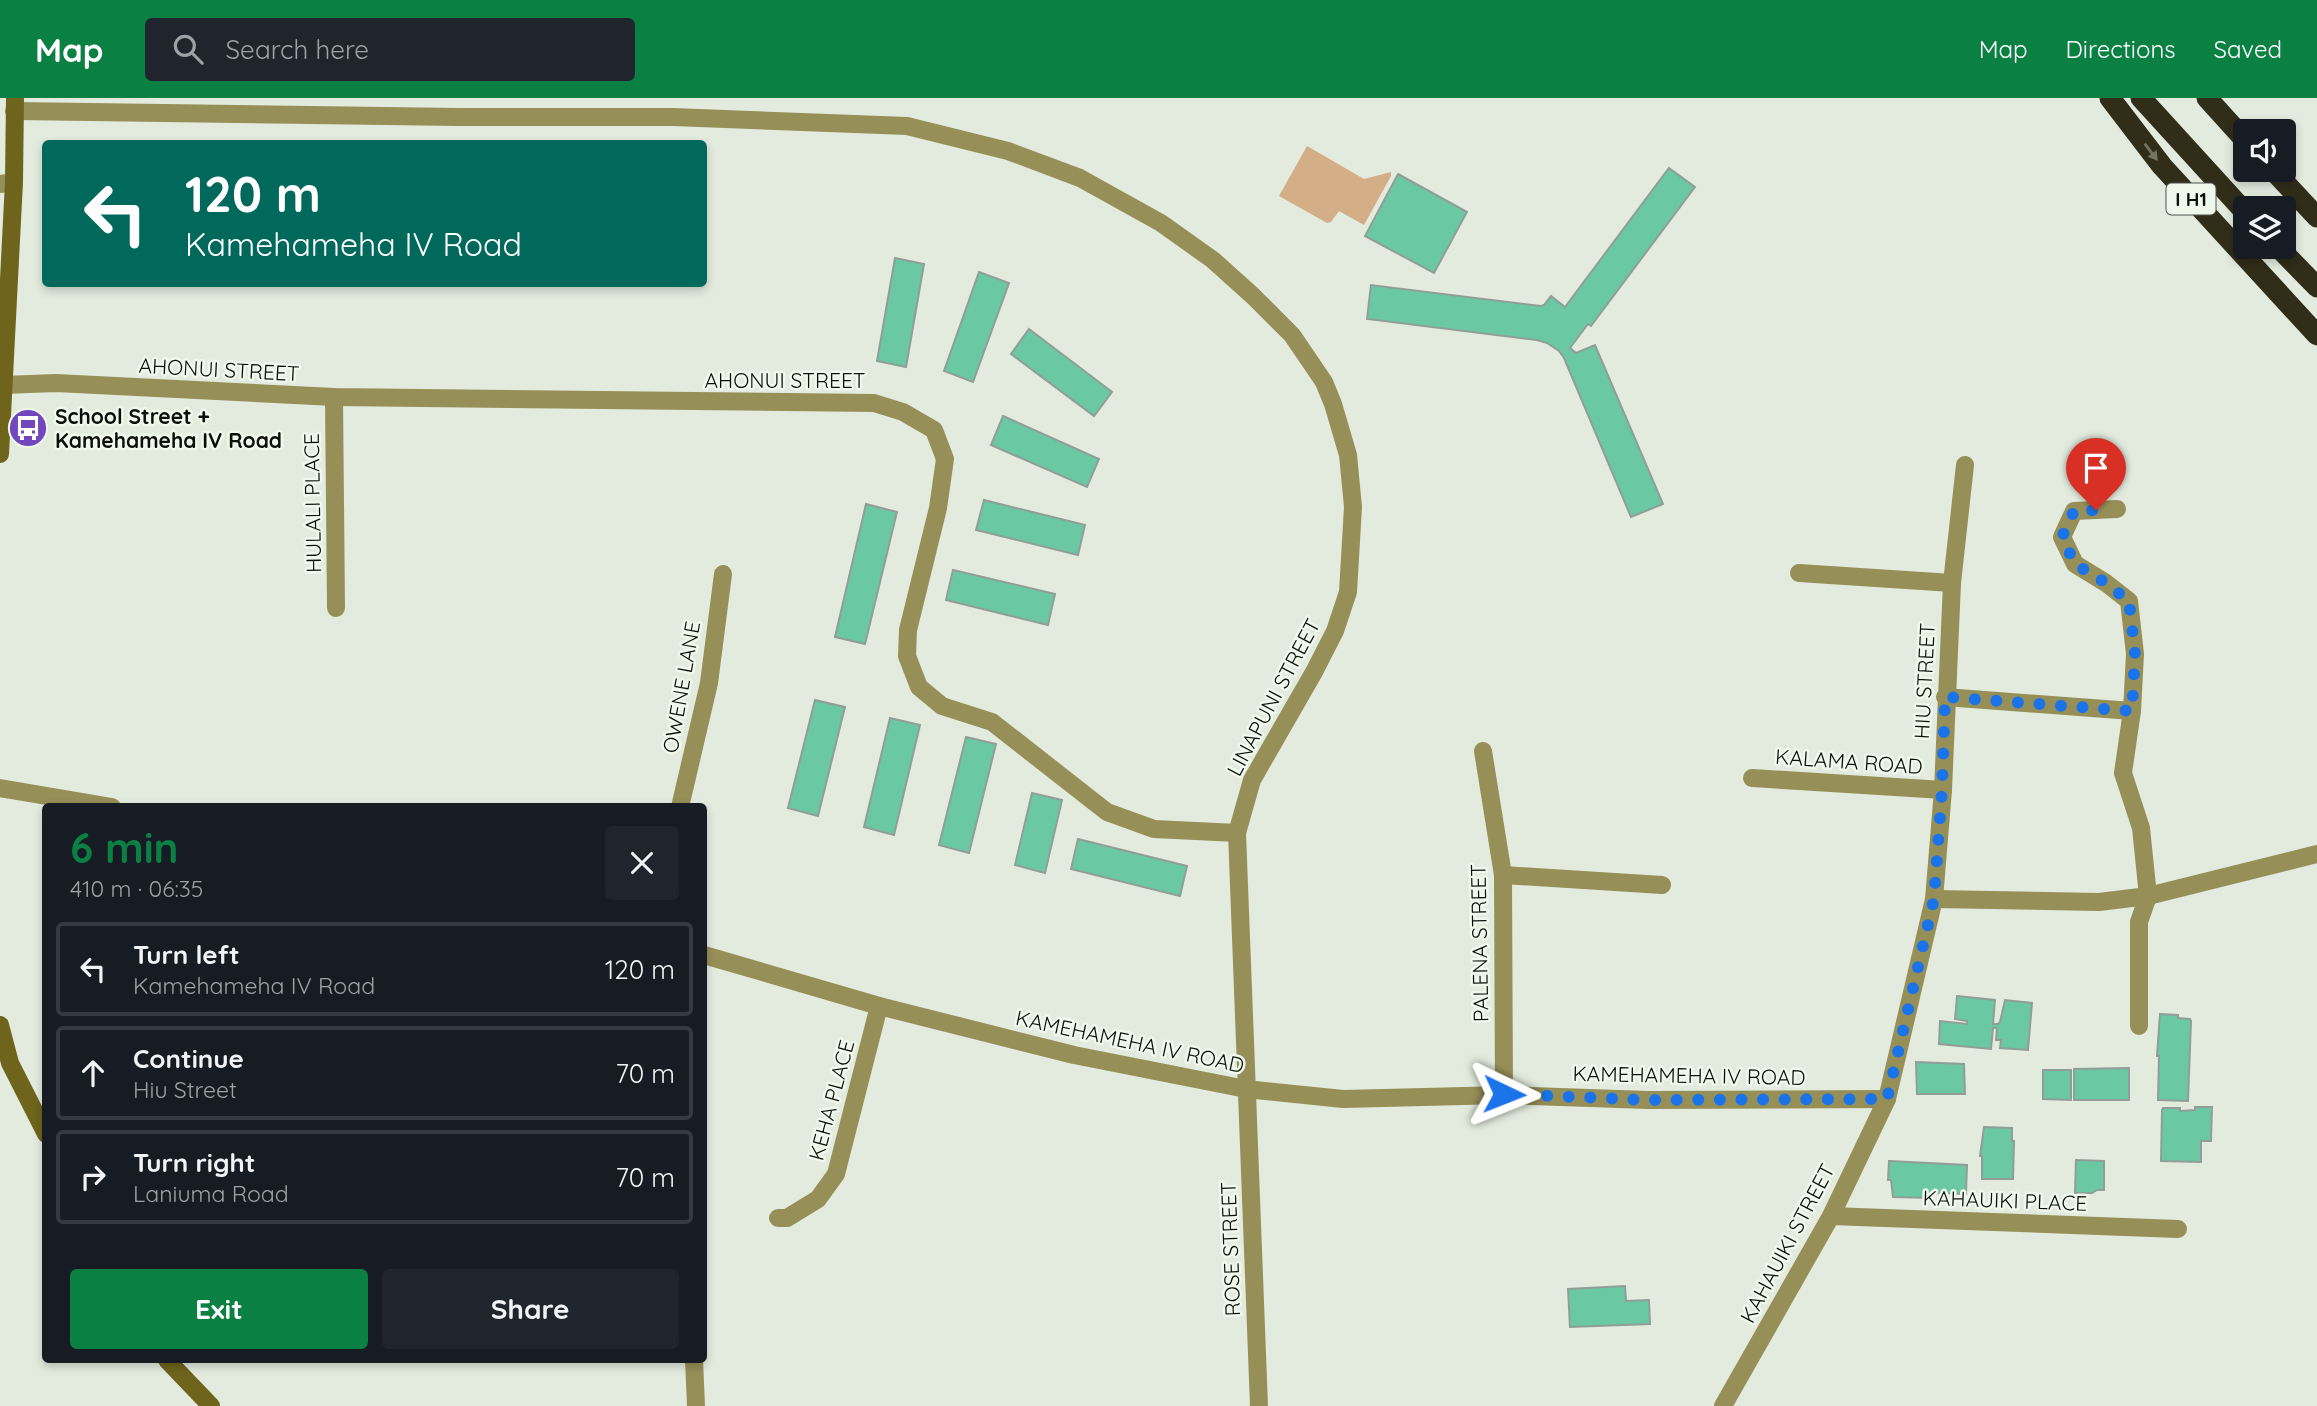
<!DOCTYPE html>
<meta charset="utf-8">
<style>
:root{--surface:#171b24;--page:#20242c;--text:#f1f3f6;--muted:#9ea1a6;--line:#363941;--accent:#0b8043}
body{margin:0;font-family:Quicksand,sans-serif;background:var(--page);color:var(--text);height:100vh;display:flex;flex-direction:column;font-size:26px;white-space:nowrap}
*{box-sizing:border-box;margin:0}
p{font-size:23px;color:var(--muted)}
.icon{flex:none;width:38px;height:38px;fill:none;stroke:currentColor;stroke-width:2;stroke-linecap:round;stroke-linejoin:round}
.map{position:relative;flex:1;overflow:hidden}
.panel{position:absolute;left:42px;top:705px;width:665px;height:560px;display:flex;flex-direction:column;background:var(--surface);border-radius:7px;box-shadow:0 4px 10px #0003}
.panel>*{flex:none}
.banner{position:absolute;left:42px;top:42px;width:665px;height:147px;border-radius:7px;box-shadow:0 4px 10px #0003;background:#00695c;color:#fff;overflow:hidden}
.controls{position:absolute;left:2233px;top:21px;display:grid;gap:14px}
.controls a{display:grid;place-items:center;width:63px;height:63px;border-radius:7px;background:var(--surface);box-shadow:0 4px 10px #0003;font-size:35px}
.pin{position:absolute;display:grid;place-items:center;width:60px;height:60px;color:#fff;margin:-72px -30px;border-radius:50% 50% 50% 0;rotate:-45deg;box-shadow:0 0 7px #0007}
.pin .icon{rotate:45deg}
.me{position:absolute;width:77px;margin:-38px;rotate:92deg;stroke-linejoin:round;filter:drop-shadow(0 0 5px #0008)}
.turn{display:flex;align-items:center;gap:24px;height:147px;padding:0 28px;font-size:32px}
.turn .icon{width:91px;height:91px;stroke-width:2.5}
.turn b{display:block;font-size:49px;line-height:60px}
.round{display:grid;place-items:center;flex:none;width:74px;height:74px;border-radius:7px;background:var(--page)}
.overview{display:flex;align-items:center;justify-content:space-between;height:119px;padding:0 28px}
h1{font-size:42px;font-weight:700;line-height:52px;color:var(--accent)}
.cta{display:flex;gap:14px;margin-top:auto;padding:14px 28px}
.cta a{flex:1;height:80px;border-radius:7px;background:var(--accent);color:#fff;font-size:28px;font-weight:700;line-height:80px;text-align:center}
.cta a+a{background:var(--page);color:var(--text)}
ul{padding:0;list-style:none}
li{display:flex;align-items:center;gap:21px;height:94px;margin:0 14px 10px;padding:0 14px;border:4px solid var(--line);border-radius:7px}
li div{flex:1}
li b{display:block;font-size:26px}
li em{font-style:normal}
header{display:flex;align-items:center;gap:42px;box-sizing:border-box;height:98px;padding:0 35px;background:var(--accent);color:#fff}
header strong{font-size:33px}
nav{display:flex;gap:38px;margin-inline-start:auto;font-size:24px}
.search{width:490px;height:63px;background:var(--page);display:flex;align-items:center;gap:18px;box-sizing:border-box;padding:0 24px;border-radius:7px;color:var(--muted);font-size:26px}
.map>svg:first-child{display:block}
.green{fill:#d4ae86}
.building{fill:#6ac9a3;stroke:#909e97;stroke-width:2}
.lines{fill:none;stroke-linecap:round;stroke-linejoin:round}
.minor{stroke:#978f58;stroke-width:18}
.tertiary{stroke:#978f58;stroke-width:18}
.secondary{stroke:#6e641c;stroke-width:18}
.motorway{stroke:#302d19;stroke-width:21}
.oneway{fill:#737462}
.route{stroke:#1a73e8;stroke-width:12;stroke-dasharray:0 21.6}
.labels{text-anchor:middle;dominant-baseline:central;stroke-width:5;stroke-linejoin:round;paint-order:stroke}
.shield{fill:#f0f8eb;stroke:#50554e;stroke-width:2}
.shield-label{font-size:19px;font-weight:bold;fill:#0c0f0a}
.street-label{font-size:21px;fill:#0c0f0a;stroke:#f0f8eb}
.poi-label{font-size:21px;font-weight:bold;fill:#0c0f0a;stroke:#f0f8eb;text-anchor:start}
</style>
<header>
<strong>Map</strong>
<div class="search"><svg class="icon" aria-label="search" viewBox="0 0 24 24"><circle cx="10" cy="10" r="6"/><path d="M15 15l6 6"/></svg>Search here</div>
<nav><a>Map</a><a>Directions</a><a>Saved</a></nav>
</header>
<div class="map">
<svg width="2317" height="1308" viewBox="0 0 2317 1308">
<rect width="100%" height="100%" fill="#e3ebde"/>
<polygon class="green" points="1307,48 1364,81 1391,74 1391,78 1364,127 1339,113 1331,124 1327,125 1279,98"/>
<g class="building">
<polygon points="1669,70 1695,89 1591,228 1588,226 1570,250 1576,255 1595,247 1663,406 1631,419 1564,260 1559,253 1547,245 1537,242 1367,221 1371,187 1541,208 1544,207 1551,198 1565,209"/>
<polygon points="1398,76 1467,114 1434,175 1365,138"/>
<polygon points="895,160 924,166 906,269 877,263"/>
<polygon points="979,174 1009,185 973,284 944,273"/>
<polygon points="1029,231 1112,294 1094,318 1011,256"/>
<polygon points="1003,318 1099,361 1087,389 991,347"/>
<polygon points="984,402 1085,427 1078,457 976,432"/>
<polygon points="866,406 897,414 865,546 835,539"/>
<polygon points="953,472 1055,496 1048,527 946,502"/>
<polygon points="815,602 845,609 818,718 788,710"/>
<polygon points="890,620 920,627 894,737 864,729"/>
<polygon points="966,639 996,646 969,755 939,747"/>
<polygon points="1032,695 1062,702 1045,775 1015,767"/>
<polygon points="1078,741 1187,768 1180,798 1071,771"/>
<polygon points="1957,898 1995,902 1993,926 1998,926 2000,924 2005,902 2032,905 2028,952 2000,950 2001,942 1996,942 1997,930 1993,930 1991,951 1939,946 1940,923 1967,926 1967,923 1955,921"/>
<polygon points="2160,916 2178,917 2178,920 2190,921 2191,923 2188,1003 2158,1002 2159,958 2157,958"/>
<polygon points="1916,964 1964,966 1965,996 1917,996"/>
<polygon points="2129,970 2129,1002 2074,1002 2074,971"/>
<polygon points="2043,972 2071,972 2071,1002 2043,1001"/>
<polygon points="2195,1009 2212,1009 2211,1043 2201,1043 2201,1064 2161,1063 2162,1012 2163,1010 2180,1010 2180,1013 2195,1012"/>
<polygon points="1984,1029 2012,1030 2012,1043 2014,1043 2013,1081 1982,1081 1982,1058 1980,1058"/>
<polygon points="2076,1062 2104,1063 2104,1092 2097,1092 2092,1095 2075,1095"/>
<polygon points="1889,1063 1967,1067 1966,1096 1931,1095 1931,1100 1893,1099 1891,1082 1888,1082"/>
<polygon points="1625,1188 1626,1203 1649,1202 1650,1226 1570,1229 1568,1191"/>
</g>
<g class="lines">
<g class="minor">
<polyline points="14,13 460,19 673,19 907,28 1008,53 1080,80 1161,125 1213,162 1253,198 1292,237 1324,284 1333,306 1348,357 1353,409 1348,494 1335,533 1314,574 1252,682 1237,735 1259,1308"/>
<polyline points="0,86 14,84"/>
<polyline points="3,287 56,285 334,299 874,305 903,314 934,332 945,361 938,410 908,532 907,558 919,589 942,608 992,624 1107,714 1154,731 1237,735"/>
<polyline points="334,299 336,510"/>
<polyline points="2117,411 2074,413 2062,439 2075,466 2106,485 2129,503 2135,556 2132,613 2123,675 2141,730 2148,798 2139,824 2139,928"/>
<polyline points="1799,475 1952,485"/>
<polyline points="1945,599 2132,613"/>
<polyline points="1483,653 1503,777 1504,997"/>
<polyline points="1752,680 1943,692"/>
<polyline points="680,709 709,585 723,476"/>
<polyline points="1503,777 1662,787"/>
<polyline points="1934,801 2099,804 2148,798 2317,756"/>
<polyline points="1831,1118 2178,1131"/>
<polyline points="778,1120 787,1120 818,1101 836,1076 879,908"/>
<polyline points="694,1262 696,1308"/>
<polyline points="1723,1308 1831,1118 1887,1001 1934,801 1943,692 1952,485 1965,367"/>
</g>
<g class="tertiary">
<polyline points="0,690 112,709"/>
<polyline points="704,857 879,908 1074,957 1246,991 1343,1001 1504,997 1648,1002 1887,1001"/>
</g>
<g class="secondary">
<polyline points="0,356 14,84 15,0"/>
<polyline points="0,927 10,965 46,1036"/>
<polyline points="167,1262 211,1308"/>
</g>
<g class="motorway">
<polyline points="2110,0 2162,68 2317,237"/>
<polyline points="2141,0 2245,114"/>
<polyline points="2207,0 2245,42"/>
<polyline points="2273,72 2317,119"/>
<polyline points="2278,149 2317,189"/>
</g>
</g>
<defs><path id="oneway-solid" d="M-6-.8H1V-3.2L6.5 0L1 3.2V.8H-6Z" transform="scale(1.75)"/></defs>
<use class="oneway" href="#oneway-solid" transform="translate(2151 54) rotate(53)"/>
<g class="lines">
<polyline class="route" points="1504,996 1648,1002 1887,1001 1934,801 1942,692 1945,599 2132,613 2135,556 2129,503 2106,485 2075,466 2062,439 2074,413 2096,412"/>
</g>
<defs>
<g id="bus-disc" transform="scale(2.0125)"><circle r="9.5" fill="#7346be" stroke="#f0f8eb"/><path d="M-5-6H5V4H4V6H2V4H-2V6H-4V4H-5ZM-3.5-4V0h7V-4ZM-3.5 1.2v1.5H-2V1.2ZM2 1.2v1.5H3.5V1.2Z" fill="#fff"/></g>
</defs>
<g fill-rule="evenodd">
<use href="#bus-disc" x="28" y="330"/>
</g>
<g class="labels">
<rect class="shield" x="2166.5" y="85.5" width="49" height="31" rx="5"/>
<g class="shield-label">
<text x="2191" y="101">I H1</text>
</g>
<g class="street-label">
<text transform="translate(219 271) rotate(3)">AHONUI STREET</text>
<text x="785" y="282">AHONUI STREET</text>
<text transform="translate(312 405) rotate(-91)">HULALI PLACE</text>
<text transform="translate(1924 583) rotate(-87)">HIU STREET</text>
<text transform="translate(681 589) rotate(-80)">OWENE LANE</text>
<text transform="translate(1273 599) rotate(-62)">LINAPUNI STREET</text>
<text transform="translate(1849 663) rotate(4)">KALAMA ROAD</text>
<text transform="translate(1479 845) rotate(-91)">PALENA STREET</text>
<text transform="translate(1130 943) rotate(12)">KAMEHAMEHA IV ROAD</text>
<text transform="translate(1689 977) rotate(1)">KAMEHAMEHA IV ROAD</text>
<text transform="translate(831 1002) rotate(-75)">KEHA PLACE</text>
<text transform="translate(2005 1102) rotate(2)">KAHAUIKI PLACE</text>
<text transform="translate(1787 1145) rotate(-62)">KAHAUIKI STREET</text>
<text transform="translate(1230 1151) rotate(-92)">ROSE STREET</text>
</g>
<g class="poi-label">
<text x="55" y="318">School Street +<tspan x="55" dy="24">Kamehameha IV Road</tspan></text>
</g>
</g>
</svg>
<div class="controls">
<a><svg class="icon" aria-label="sound" viewBox="0 0 24 24"><path d="M4 9h4l5-4v14l-5-4H4zM17 9q2 3 0 6"/></svg></a>
<a><svg class="icon" aria-label="layers" viewBox="0 0 24 24"><path d="M12 4l9 5-9 5-9-5zM3 14l9 5 9-5"/></svg></a>
</div>
<div class="pin" style="left:2096px;top:412px;background:#d93025"><svg class="icon" aria-label="arrive" viewBox="0 0 24 24"><path d="M6 21V4h12l-3 4 3 4H6"/></svg></div>
<svg class="me" style="left:1504px;top:996px" viewBox="-20 -20 40 40"><path d="M0-17L14 15 0 8-14 15z" fill="#1a73e8" stroke="#fff" stroke-width="4"/></svg>
<div class="banner">
<div class="turn"><svg class="icon" aria-label="left" viewBox="0 0 24 24"><path d="M17 20v-9H6M10 6l-5 5 5 5"/></svg><div><b>120 m</b>Kamehameha IV Road</div></div>
</div>
<section class="panel">
<div class="overview"><div><h1>6 min</h1><p>410 m · 06:35</p></div><a class="round"><svg class="icon" aria-label="close" viewBox="0 0 24 24"><path d="M6 6l12 12M18 6L6 18"/></svg></a></div>
<ul>
<li><svg class="icon" aria-label="left" viewBox="0 0 24 24"><path d="M17 20v-9H6M10 6l-5 5 5 5"/></svg><div><b>Turn left</b><p>Kamehameha IV Road</p></div><em>120 m</em></li>
<li><svg class="icon" aria-label="ahead" viewBox="0 0 24 24"><path d="M12 20V5M6 11l6-6 6 6"/></svg><div><b>Continue</b><p>Hiu Street</p></div><em>70 m</em></li>
<li><svg class="icon" aria-label="right" viewBox="0 0 24 24"><path d="M7 20v-9h11M14 6l5 5-5 5"/></svg><div><b>Turn right</b><p>Laniuma Road</p></div><em>70 m</em></li>
</ul>
<div class="cta"><a>Exit</a><a>Share</a></div>
</section>
</div>
